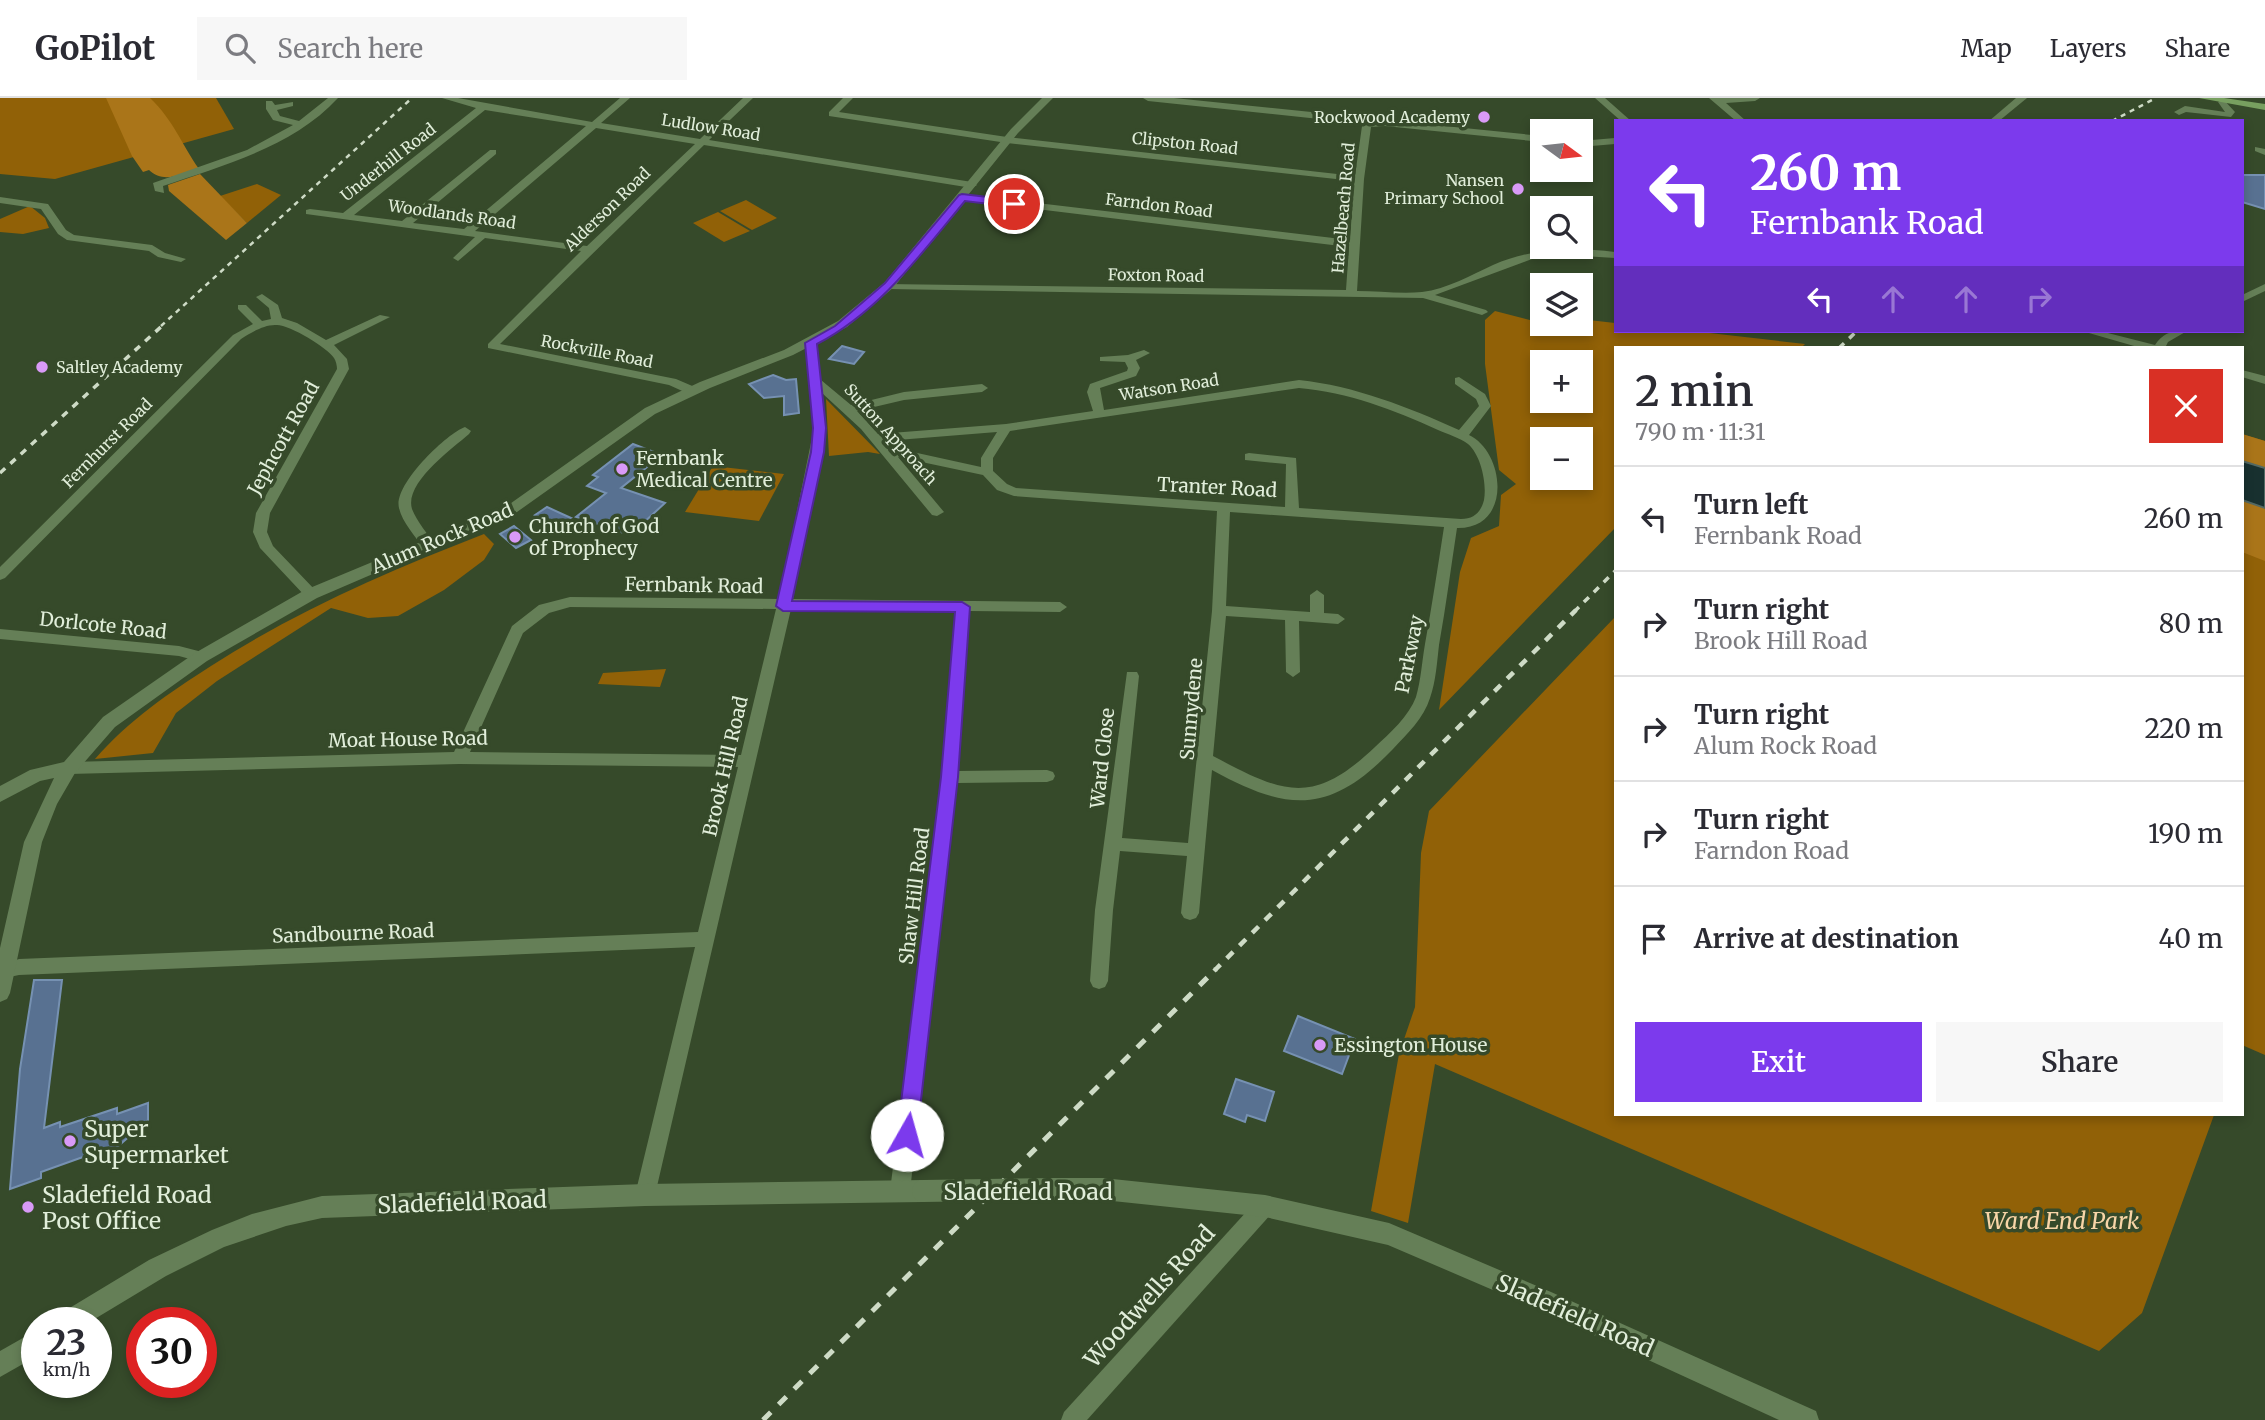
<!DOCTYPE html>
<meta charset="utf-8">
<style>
:root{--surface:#fff;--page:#f7f7f7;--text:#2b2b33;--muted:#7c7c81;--line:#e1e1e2;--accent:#7c3aed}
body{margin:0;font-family:Merriweather,serif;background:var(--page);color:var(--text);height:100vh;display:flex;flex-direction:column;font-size:26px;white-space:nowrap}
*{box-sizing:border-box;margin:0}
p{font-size:23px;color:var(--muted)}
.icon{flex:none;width:38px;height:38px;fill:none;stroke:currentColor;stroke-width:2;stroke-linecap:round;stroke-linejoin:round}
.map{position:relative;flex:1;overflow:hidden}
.drawer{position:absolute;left:1614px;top:248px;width:630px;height:770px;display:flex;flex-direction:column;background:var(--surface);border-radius:0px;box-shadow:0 4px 10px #0003}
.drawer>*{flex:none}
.hud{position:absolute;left:1614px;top:21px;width:630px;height:214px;border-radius:0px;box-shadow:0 4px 10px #0003;background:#7c3aed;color:#fff;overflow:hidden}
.needle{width:46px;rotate:105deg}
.buttons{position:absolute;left:1530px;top:21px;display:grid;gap:14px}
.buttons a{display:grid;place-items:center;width:63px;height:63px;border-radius:0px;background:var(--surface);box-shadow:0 4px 10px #0003;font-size:35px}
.speed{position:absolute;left:21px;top:1209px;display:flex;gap:14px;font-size:35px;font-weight:700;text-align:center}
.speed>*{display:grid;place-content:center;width:91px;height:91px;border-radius:50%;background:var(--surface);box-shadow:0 4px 10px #0003;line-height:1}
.speed small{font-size:18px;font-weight:400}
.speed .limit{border:10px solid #d22;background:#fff;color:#111}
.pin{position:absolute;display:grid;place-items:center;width:60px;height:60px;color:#fff;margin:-30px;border:4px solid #fff;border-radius:50%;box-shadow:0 2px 7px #0007}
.me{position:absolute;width:77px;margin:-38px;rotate:7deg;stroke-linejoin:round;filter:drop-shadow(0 0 5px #0008)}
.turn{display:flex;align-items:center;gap:24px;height:147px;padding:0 21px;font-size:32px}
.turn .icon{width:91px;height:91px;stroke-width:2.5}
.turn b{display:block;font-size:49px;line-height:60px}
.lanes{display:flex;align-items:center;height:66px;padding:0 21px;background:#0003;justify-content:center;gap:35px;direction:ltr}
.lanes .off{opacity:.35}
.round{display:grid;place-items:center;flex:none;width:74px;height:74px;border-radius:0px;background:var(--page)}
.head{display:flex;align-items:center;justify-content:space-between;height:119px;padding:0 21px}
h1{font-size:42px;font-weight:600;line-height:52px}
.button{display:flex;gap:14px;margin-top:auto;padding:14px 21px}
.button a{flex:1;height:80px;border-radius:0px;background:var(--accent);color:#fff;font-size:28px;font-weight:600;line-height:80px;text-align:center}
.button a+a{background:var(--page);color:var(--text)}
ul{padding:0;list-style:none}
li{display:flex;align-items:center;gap:21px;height:105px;padding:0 21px;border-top:2px solid var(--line)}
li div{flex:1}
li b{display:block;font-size:26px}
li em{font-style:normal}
header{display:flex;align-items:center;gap:42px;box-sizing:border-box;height:98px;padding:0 35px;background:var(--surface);border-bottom:2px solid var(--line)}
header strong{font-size:33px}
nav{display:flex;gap:38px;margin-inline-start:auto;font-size:24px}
.search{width:490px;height:63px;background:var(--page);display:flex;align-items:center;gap:18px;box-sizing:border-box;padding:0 24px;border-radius:0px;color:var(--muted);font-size:26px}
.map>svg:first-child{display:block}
.green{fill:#916107;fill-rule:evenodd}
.forest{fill:#aa7519}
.water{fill:#18302f;stroke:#546962;stroke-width:2}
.building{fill:#587191;stroke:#7691b2;stroke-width:2}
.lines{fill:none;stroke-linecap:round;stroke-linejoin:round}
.minor{fill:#657f57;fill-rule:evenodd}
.tertiary{fill:#657f57;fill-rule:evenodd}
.secondary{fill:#779f5f;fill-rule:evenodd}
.rail-far3{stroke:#cedbc6;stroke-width:2.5;stroke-dasharray:5 5;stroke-linecap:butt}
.rail-far2{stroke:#cedbc6;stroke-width:3.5;stroke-dasharray:7 7;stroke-linecap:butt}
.rail-far1{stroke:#cedbc6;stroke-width:4.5;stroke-dasharray:9 9;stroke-linecap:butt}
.rail{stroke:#cedbc6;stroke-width:5;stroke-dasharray:11 11;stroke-linecap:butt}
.tertiary-bridge{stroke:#657f57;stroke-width:22}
.route{fill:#7c3aed;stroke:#51269a;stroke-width:2}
.poi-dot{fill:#d99af7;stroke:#364a2a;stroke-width:2.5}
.labels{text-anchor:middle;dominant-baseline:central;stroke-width:7;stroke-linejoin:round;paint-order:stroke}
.far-poi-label{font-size:16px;fill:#e1eeda;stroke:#364a2a;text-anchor:end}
.far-street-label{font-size:16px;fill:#e1eeda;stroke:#364a2a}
.street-label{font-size:19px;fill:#e1eeda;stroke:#364a2a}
.poi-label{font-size:19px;fill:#e1eeda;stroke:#364a2a;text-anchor:start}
.near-poi-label{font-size:23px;fill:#e1eeda;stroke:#364a2a;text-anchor:start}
.near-street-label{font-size:23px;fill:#e1eeda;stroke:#364a2a}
.near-park-label{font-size:23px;font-style:italic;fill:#f8d5a7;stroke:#364a2a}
</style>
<header>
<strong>GoPilot</strong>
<div class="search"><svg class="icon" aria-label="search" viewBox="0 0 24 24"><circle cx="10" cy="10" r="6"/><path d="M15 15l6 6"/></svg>Search here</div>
<nav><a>Map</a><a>Layers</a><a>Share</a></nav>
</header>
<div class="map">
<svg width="2265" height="1322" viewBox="0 0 2265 1322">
<rect width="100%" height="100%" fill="#364a2a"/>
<g class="green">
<polygon points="0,0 216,0 234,31 55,81 0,76"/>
<polygon points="257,86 281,97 247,125 220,98"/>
<polygon points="746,102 777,120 752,132 720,113"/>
<polygon points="30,108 45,120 49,130 23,136 0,134 0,121"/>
<polygon points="718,114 750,133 724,144 693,125"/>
<path d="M1495,213l62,16 3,-3h20v-5l35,4v8h77l113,13 -4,4h-186v180l-176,182 21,-138 11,-34 28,-12 2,-31 15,-11 -17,-14 -14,-106v-44zM1542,264h38v39h-38zM1542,341h38v39h-38z"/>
<polygon points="826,301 880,356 868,354 829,358"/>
<polygon points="2242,336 2265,343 2265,957 2242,947"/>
<polygon points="713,368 784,376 759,423 685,414"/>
<path d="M484,436l10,10 -10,16 -40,30 -46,26 -30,2 -37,-10 -114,73 -41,32 -23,40 -58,6c33,-38 75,-67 116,-93 87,-56 178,-95 273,-132z"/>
<polygon points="1615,519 1615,1017 2214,1017 2142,1215 2099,1253 1435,966 1408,1125 1371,1113 1399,956 1415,909 1421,755 1429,713"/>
<polygon points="666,571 660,589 598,586 603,575"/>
</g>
<g class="forest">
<path d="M106,0h44c24,23 31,45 49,71 -17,5 -36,15 -50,1l-6,2 -11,-16z"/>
<polygon points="200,76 247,125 226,142 169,93 168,87"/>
<polygon points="2242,336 2265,343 2265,370 2242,363"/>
<polygon points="2242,402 2265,410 2265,463 2242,454"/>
</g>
<polygon class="water" points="2242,363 2265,370 2265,410 2242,402"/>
<g class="building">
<polygon points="2242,77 2265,77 2265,111 2242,104"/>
<polygon points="842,248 864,254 854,266 829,261"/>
<polygon points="773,277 786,282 796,281 799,315 784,317 784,298 764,300 749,286"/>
<polygon points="633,346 662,357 621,390 665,405 630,437 576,419 606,395 587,388 598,379 593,377"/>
<polygon points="547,409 571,420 559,428 535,417"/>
<polygon points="514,428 531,442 516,450 500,436"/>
<polygon points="34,882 62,882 44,1030 60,1024 60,1029 117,1010 117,1016 148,1005 148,1022 115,1051 83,1063 83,1059 41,1074 41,1080 10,1091 20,971"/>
<polygon points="1298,918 1355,941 1342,976 1284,953"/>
<polygon points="1236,981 1274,994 1265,1023 1247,1017 1245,1024 1224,1016"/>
</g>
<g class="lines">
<g class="minor">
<path d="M328,0h10c-45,49 -114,67 -175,88l1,7 -9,-2 -2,-8 94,-33 46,-25 -20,-5 -7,-11v-8h6l3,4 18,-3v4l-16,4 3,6 19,5z"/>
<path d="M442,0h16l134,24 28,-24h10l-29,25 99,16 43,-41h10l-44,42 263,42 5,3 -5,3 -268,-43 -204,199 176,35 21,9v6h-8l-20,-9 -181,-37v-4l93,-93 -96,-13 -27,23 -5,-3 22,-21 -169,-23v-4l4,-1 33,4 133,-105zM485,12l101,16 -122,103 -51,-6 83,-69v-4h-6l-88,71 -48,-6zM596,30l99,16 -108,102 -112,-15z"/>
<path d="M843,0h10l-14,14 168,25 348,39 7,-50 -5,-3 -209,-22 -5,-3h31l186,19 9,5 16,-2 157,16v6l-157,-16 -14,1 -7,52 -7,112c21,0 44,3 65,1 25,-3 49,-17 71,-27 40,-17 79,-18 122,-13v6l-48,-3 -35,4 -97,36 51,15 2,2 -6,3 -59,-17 -534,-9 -5,-3 1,-2 461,6 3,-43 -387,-47 -5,-3 5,-3 388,46 4,-59 -347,-38 -178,-27v-4z"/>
<polygon points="1595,0 1605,0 1631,23 1621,23"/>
<polygon points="1709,0 1760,0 1755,3 1726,5 1746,23 1736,23"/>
<polygon points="2016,0 2027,0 1999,23 1989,23"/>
<polygon points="2223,1 2235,14 2231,19 2186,14 2179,17 2174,14 2185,8 2225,14 2218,4"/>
<polygon points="1615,40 1615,46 1580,49 1580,43"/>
<polygon points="2255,49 2265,51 2265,57 2255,53"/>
<polygon points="0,99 48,106 66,132 74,137 152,147 165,155 186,161 181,164 158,159 149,153 67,142 58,136 41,111 0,105"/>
<polygon points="2265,186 2265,193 2242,204 2242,197"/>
<path d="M262,196l16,11 4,13 15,5 29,17 54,-25 10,2 -56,28 13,14 2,10 -79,144 -3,19 6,14 43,45 2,3 -2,3h-10l-46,-49 -7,-16 3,-19 81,-144c0,-3 -1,-8 -3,-11 -6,-10 -44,-33 -57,-33 -13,-1 -26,8 -36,14l-236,239 -5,2v-13l233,-232 20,-11 -15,-15v-4h8l16,16 9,-2 -2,-11 -13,-11z"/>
<path d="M2082,233h18l55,14c8,-12 18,-15 32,-14l-19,11 -3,6h-24z"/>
<path d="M811,242l6,3 4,37 30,25 53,-13 78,-8 6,4 -6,4 -78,8 -47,11 21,23 128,-10 87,-13 -6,-19 3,-8 37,-13 1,-3 -3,-6 -25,-1v-4l28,-2 16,-5 6,3 -14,7 4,8 -4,8 -36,12 4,22 195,-30c56,6 109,27 160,50l20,-24 -3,-7 -21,-15v-6l4,-1 26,17 6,12 -22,29c36,17 44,94 -12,93 -6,39 -11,78 -18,117 -2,17 -3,36 -9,53 -6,20 -23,36 -37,51 -63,66 -105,63 -181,21l-13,143 -3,5 -6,2 -6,-2 -3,-5 6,-57 -67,-5 -7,59 -5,71 -3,6 -6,2 -6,-2 -3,-6 5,-71 32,-238h10l2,4 -17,162 66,5 24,-232 5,-100 -203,-15 -17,-6 -14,-15 -85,-18 46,55 -7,4 -5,-1 -71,-86 -39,-36 4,35 -3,24 -30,147 267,3 7,5 -7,5 -91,-1 -11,160 89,-1 6,2 2,4 -2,4 -6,2 -90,1 -47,408 -3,7 -7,3 -7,-3 -3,-7 52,-414 13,-166 -164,-2 -136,586 -3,7 -7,3 -7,-3 -3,-7 60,-248 -676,28 -19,4v-14l19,-6 679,-27 40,-165 -279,-3 -390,10 -6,-2 -2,-4 2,-4 6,-2 385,-10 58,-126 27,-21 31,-8 209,2 35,-171 -9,-85zM1299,290c49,4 95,22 139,42 9,4 22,8 30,14 13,11 19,40 16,56 -3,12 -10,19 -23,19l-162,-11 -3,-50 -47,-5 -4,1v6l41,4 -1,43 -269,-19 -9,-4 -14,-13v-13l17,-27zM997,334l-16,26v9l-91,-20 -5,-6zM1230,414l214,15c-6,39 -12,78 -19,117 -3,17 -4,36 -9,53 -7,19 -26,36 -41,50 -62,59 -91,47 -162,9l13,-140 59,4 1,52 7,5 7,-5 -1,-51 39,3 7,-5 -7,-5 -14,-1v-18l-7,-5 -7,5v17l-84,-6zM570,509l206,2 -35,146 -271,-3 53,-119 26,-20z"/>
<polygon points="2242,272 2265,278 2265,286 2242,279"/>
<path d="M465,329l6,4 -2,3c-17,15 -65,49 -57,75 5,13 16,25 24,37l-7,5 -5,-2c-8,-12 -22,-27 -25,-41 -6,-23 47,-74 66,-81z"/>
<polygon points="0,531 179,548 206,555 208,559 201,564 179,558 0,541"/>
<polygon points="1265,1098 1272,1101 1275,1108 1272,1115 1087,1322 1061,1322 1064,1314 1258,1101"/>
</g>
<g class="tertiary">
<polygon points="1042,0 1053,0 1018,35 894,189 847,229 793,257 710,290 655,316 517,414 317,500 207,563 115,629 75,675 57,706 42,744 10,895 7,901 0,904 0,850 24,744 54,680 40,683 0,704 0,688 30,672 64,664 103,619 195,555 305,492 507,408 645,310 700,284 784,252 838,223 885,184 1011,31"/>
<polygon points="1056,1080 1103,1080 1265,1097 1389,1125 1551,1194 1816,1313 1819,1322 1779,1322 1535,1210 1388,1147 1265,1119 1103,1102 1056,1102 1048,1099 1045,1091 1048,1083"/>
<polygon points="923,1082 931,1085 934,1093 931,1101 923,1104 645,1108 322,1120 286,1128 224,1149 166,1178 88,1225 54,1225 58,1217 149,1162 212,1132 252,1116 322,1098 645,1086"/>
<polygon points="37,1232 37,1258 0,1279 0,1253"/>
</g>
<polygon class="secondary" points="2199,0 2224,0 2265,6 2265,12"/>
<g class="rail-far3">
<polyline points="2112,23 2156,0"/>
<polyline points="161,228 412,0"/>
</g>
<g class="rail-far2">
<polyline points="1839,250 1857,233"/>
<polyline points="0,375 163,227"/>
<polyline points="1574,514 1615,473"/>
</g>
<polyline class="rail-far1" points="1214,873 1576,512"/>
<polyline class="rail" points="763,1322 1216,871"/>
<polyline class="tertiary-bridge" points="923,1093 1056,1091"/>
</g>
<path class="route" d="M962,96l52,6 6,4 -6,3 -49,-6c-44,53 -85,110 -148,143l9,84 -2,24 -32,149 170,1 8,5 -12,170 -41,358 -3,7 -7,3 -7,-3 -3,-7 44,-358 14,-165 -172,-1 -7,-5 35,-154 2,-24 -8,-85 30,-17 50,-43 74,-88z"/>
<g class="poi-dot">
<circle cx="1484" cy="19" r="7"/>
<circle cx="1518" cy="91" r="7"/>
<circle cx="42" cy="269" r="7"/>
<circle cx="622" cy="371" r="7"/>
<circle cx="515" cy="439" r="7"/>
<circle cx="1320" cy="947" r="7"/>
<circle cx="70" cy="1043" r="7"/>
<circle cx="28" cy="1109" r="7"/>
</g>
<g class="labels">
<g class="far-poi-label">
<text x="1470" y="19">Rockwood Academy</text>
<text x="1504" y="82">Nansen<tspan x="1504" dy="18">Primary School</tspan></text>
<text x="56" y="269" text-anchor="start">Saltley Academy</text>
</g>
<g class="far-street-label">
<text transform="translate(711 29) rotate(9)">Ludlow Road</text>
<text transform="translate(1185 45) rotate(6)">Clipston Road</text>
<text transform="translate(388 64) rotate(-38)">Underhill Road</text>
<text transform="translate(1159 107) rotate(7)">Farndon Road</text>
<text transform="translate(1343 110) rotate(-85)">Hazelbeach Road</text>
<text transform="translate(607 111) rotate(-44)">Alderson Road</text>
<text transform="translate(452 116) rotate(8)">Woodlands Road</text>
<text transform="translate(1156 177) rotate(1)">Foxton Road</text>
<text transform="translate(597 253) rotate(11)">Rockville Road</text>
<text transform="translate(1169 289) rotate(-9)">Watson Road</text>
<text transform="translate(891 336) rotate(48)">Sutton Approach</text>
<text transform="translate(107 345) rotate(-45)">Fernhurst Road</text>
</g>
<g class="street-label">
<text transform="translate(283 340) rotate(-61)">Jephcott Road</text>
<text transform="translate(1217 389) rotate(3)">Tranter Road</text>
<text transform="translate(442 440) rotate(-23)">Alum Rock Road</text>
<text transform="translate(694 487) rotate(1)">Fernbank Road</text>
<text transform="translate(103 527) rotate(6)">Dorlcote Road</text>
<text transform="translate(1409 556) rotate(-79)">Parkway</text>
<text transform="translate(1191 611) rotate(-85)">Sunnydene</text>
<text transform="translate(408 641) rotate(-1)">Moat House Road</text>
<text transform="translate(1102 660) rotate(-84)">Ward Close</text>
<text transform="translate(725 668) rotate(-77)">Brook Hill Road</text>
<text transform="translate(914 798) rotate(-83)">Shaw Hill Road</text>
<text transform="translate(353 835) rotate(-2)">Sandbourne Road</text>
</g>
<g class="poi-label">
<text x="636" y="360">Fernbank<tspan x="636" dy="22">Medical Centre</tspan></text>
<text x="529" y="428">Church of God<tspan x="529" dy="22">of Prophecy</tspan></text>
<text x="1334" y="947">Essington House</text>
</g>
<g class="near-poi-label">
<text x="84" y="1030">Super<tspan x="84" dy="26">Supermarket</tspan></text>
<text x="42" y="1096">Sladefield Road<tspan x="42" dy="26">Post Office</tspan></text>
</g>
<g class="near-street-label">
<text x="1028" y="1093">Sladefield Road</text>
<text transform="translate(462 1104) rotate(-2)">Sladefield Road</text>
<text transform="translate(1149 1198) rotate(-48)">Woodwells Road</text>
<text transform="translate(1575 1217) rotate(24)">Sladefield Road</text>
</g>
<g class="near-park-label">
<text x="2062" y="1122">Ward End Park</text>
</g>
</g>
</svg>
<div class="buttons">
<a><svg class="needle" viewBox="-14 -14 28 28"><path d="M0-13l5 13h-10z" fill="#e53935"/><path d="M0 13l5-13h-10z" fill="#7c7c81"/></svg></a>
<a><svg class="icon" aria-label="search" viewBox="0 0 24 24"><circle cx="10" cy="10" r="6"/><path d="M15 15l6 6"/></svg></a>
<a><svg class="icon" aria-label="layers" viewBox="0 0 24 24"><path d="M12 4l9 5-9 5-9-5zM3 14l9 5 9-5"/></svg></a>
<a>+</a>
<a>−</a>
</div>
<div class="speed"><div>23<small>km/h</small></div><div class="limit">30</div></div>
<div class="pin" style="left:1014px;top:106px;background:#d93025"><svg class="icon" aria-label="arrive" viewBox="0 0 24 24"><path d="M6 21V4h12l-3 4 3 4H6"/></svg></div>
<svg class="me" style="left:907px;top:1037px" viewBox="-20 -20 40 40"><circle r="19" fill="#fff"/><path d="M0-13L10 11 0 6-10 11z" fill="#7c3aed"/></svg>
<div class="hud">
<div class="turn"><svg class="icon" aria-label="left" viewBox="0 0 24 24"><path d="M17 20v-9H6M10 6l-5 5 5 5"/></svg><div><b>260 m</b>Fernbank Road</div></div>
<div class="lanes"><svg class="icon" aria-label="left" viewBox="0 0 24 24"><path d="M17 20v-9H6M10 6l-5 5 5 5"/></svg><svg class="icon off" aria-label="ahead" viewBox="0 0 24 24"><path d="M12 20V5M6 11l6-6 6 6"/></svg><svg class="icon off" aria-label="ahead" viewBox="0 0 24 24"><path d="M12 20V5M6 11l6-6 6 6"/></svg><svg class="icon off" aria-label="right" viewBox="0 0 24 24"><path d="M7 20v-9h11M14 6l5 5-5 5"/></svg></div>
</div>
<section class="drawer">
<div class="head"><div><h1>2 min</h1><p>790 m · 11:31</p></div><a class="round" style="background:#d93025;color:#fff"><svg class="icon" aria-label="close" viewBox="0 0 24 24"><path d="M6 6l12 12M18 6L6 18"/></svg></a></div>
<ul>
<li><svg class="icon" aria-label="left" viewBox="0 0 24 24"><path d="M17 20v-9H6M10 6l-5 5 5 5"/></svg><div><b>Turn left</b><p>Fernbank Road</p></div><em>260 m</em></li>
<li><svg class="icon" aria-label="right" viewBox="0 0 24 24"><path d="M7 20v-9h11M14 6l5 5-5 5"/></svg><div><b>Turn right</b><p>Brook Hill Road</p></div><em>80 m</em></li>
<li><svg class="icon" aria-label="right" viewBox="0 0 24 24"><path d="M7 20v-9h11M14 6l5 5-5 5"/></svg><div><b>Turn right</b><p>Alum Rock Road</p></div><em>220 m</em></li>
<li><svg class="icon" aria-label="right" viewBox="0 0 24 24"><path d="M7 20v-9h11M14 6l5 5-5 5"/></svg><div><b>Turn right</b><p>Farndon Road</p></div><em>190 m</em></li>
<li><svg class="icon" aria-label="arrive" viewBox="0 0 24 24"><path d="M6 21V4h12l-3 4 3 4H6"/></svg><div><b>Arrive at destination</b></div><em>40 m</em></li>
</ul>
<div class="button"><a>Exit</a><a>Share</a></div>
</section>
</div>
